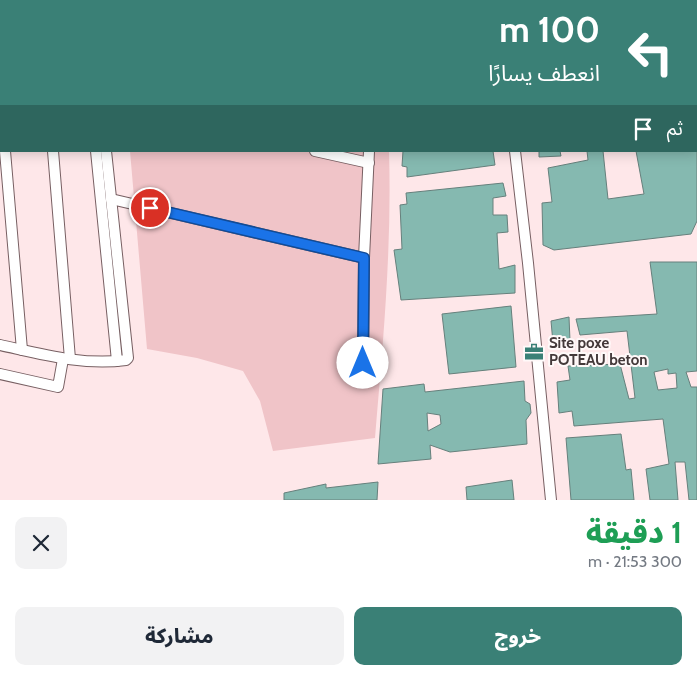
<!DOCTYPE html>
<html lang="ar">
<meta charset="utf-8">
<style>
:root{--surface:#fff;--page:#f2f2f3;--text:#1f2937;--muted:#747a83;--accent:#3a8076}
body{margin:0;font-family:Cabin,"Noto Sans Arabic",sans-serif;background:var(--page);color:var(--text);direction:rtl;height:100vh;display:flex;flex-direction:column;font-size:19px;white-space:nowrap}
*{box-sizing:border-box;margin:0}
p{font-size:16px;color:var(--muted)}
.icon{flex:none;width:28px;height:28px;fill:none;stroke:currentColor;stroke-width:2;stroke-linecap:round;stroke-linejoin:round}
.map{position:relative;height:500px;overflow:hidden;direction:ltr}
.side{display:flex;flex-direction:column;background:var(--surface);flex:1}
.side>*{flex:none}
.guide{position:absolute;left:0px;top:0px;width:698px;height:152px;box-shadow:0 2px 12px #0003;direction:rtl;background:#3a8076;color:#fff;overflow:hidden}
.pin{position:absolute;display:grid;place-items:center;width:42px;height:42px;color:#fff;margin:-21px;border:2px solid #fff;border-radius:50%;box-shadow:0 1px 5px #0007}
.me{position:absolute;width:55px;margin:-28px;rotate:0deg;stroke-linejoin:round;filter:drop-shadow(0 0 4px #0008)}
.turn{display:flex;align-items:center;gap:18px;height:105px;padding:0 15px;font-size:22px}
.turn .icon{width:65px;height:65px;stroke-width:2.5}
.turn b{display:block;font-size:35px;line-height:42px}
.then{display:flex;align-items:center;height:48px;padding:0 15px;background:#0003;gap:10px;font-size:19px}
.round{display:grid;place-items:center;flex:none;width:52px;height:52px;border-radius:10px;background:var(--page)}
.overview{display:flex;align-items:center;justify-content:space-between;height:85px;padding:0 15px}
h1{font-size:30px;font-weight:800;line-height:38px;color:#1e9e55}
.primary-button{display:flex;gap:10px;margin-top:auto;padding:10px 15px}
.primary-button a{flex:1;height:58px;border-radius:10px;background:var(--accent);color:#fff;font-size:20px;font-weight:800;line-height:58px;text-align:center}
.primary-button a+a{background:var(--page);color:var(--text)}
.map>svg:first-child{display:block}
.green{fill:#f0c4c8}
.building{fill:#85b9b0;stroke:#66807c;fill-rule:evenodd}
.lines{fill:none;stroke-linecap:round;stroke-linejoin:round}
.minor-casing{stroke:#775f62;stroke-width:12}
.minor{stroke:#fff;stroke-width:10}
.route-casing{stroke:#114b97;stroke-width:12}
.route{stroke:#1a73e8;stroke-width:9}
.labels{text-anchor:middle;dominant-baseline:central;stroke-width:4;stroke-linejoin:round;paint-order:stroke}
.poi-label{font-size:15px;font-weight:bold;fill:#44393a;stroke:#fff9f9;text-anchor:start}
</style>
<div class="map">
<svg width="697" height="500" viewBox="0 0 697 500">
<rect width="100%" height="100%" fill="#fee7e9"/>
<path class="green" d="M130,151h259c3,96 -6,192 -14,287l-102,13 -13,-50 -17,-30 -46,-13 -50,-9z"/>
<g class="building">
<polygon points="403,151 493,151 495,165 407,177 407,167 402,166"/>
<polygon points="539,151 560,151 561,156 539,157"/>
<polygon points="587,151 603,151 608,199 644,194 636,151 697,151 697,221 691,234 554,250 543,245 542,203 552,202 548,168 588,160"/>
<polygon points="503,183 506,196 493,198 493,215 507,215 508,232 497,233 499,269 515,265 515,293 401,300 394,250 402,249 400,205 407,204 406,193"/>
<path d="M650,262h47v109l-11,1 5,15h6v113h-8l-4,-38h-10l3,38h-28l-4,-31 23,-5 -6,-45 -89,7 -2,-15 -13,2 -2,-31 13,-2 -2,-14 52,-2 9,35 6,-1 -8,-67 -47,4 -4,-16 81,-5zM668,369v5l8,-1 1,15 -19,2 -4,-18z"/>
<polygon points="511,306 516,367 449,374 442,314"/>
<polygon points="569,317 570,341 553,343 551,321"/>
<path d="M524,381l1,20 5,3 1,9 -5,7 1,24 -77,8 -20,-7 1,14 -53,5 5,-75 41,-5 1,8zM427,413l13,2 1,9 -13,7z"/>
<polygon points="621,434 626,470 631,469 634,500 571,500 566,438"/>
<polygon points="512,480 514,500 467,500 466,487"/>
<polygon points="378,482 377,500 284,500 284,493 326,484 326,488"/>
</g>
<g class="lines">
<g class="minor-casing">
<g id="minor">
<polyline points="41,0 41,1"/>
<polyline points="82,0 82,1"/>
<polyline points="93,0 93,1"/>
<polyline points="365,0 365,1"/>
<polyline points="499,0 499,1"/>
<polyline points="0,82 1,99"/>
<polyline points="5,151 22,350"/>
<polyline points="53,151 70,359"/>
<polyline points="96,151 117,361"/>
<polyline points="315,151 369,163"/>
<polyline points="515,151 528,263 551,500"/>
<polyline points="111,199 364,258"/>
<path d="M0,345c41,9 83,21 126,15l2,-2 -22,-207"/>
<polyline points="363,363 364,258 369,151"/>
<polyline points="0,374 58,387 63,359"/>
</g>
</g>
<use href="#minor" class="minor"/>
</g>
<g class="lines">
<g class="route-casing">
<polyline id="route" points="150,208 364,258 363,363"/>
</g>
<use href="#route" class="route"/>
</g>
<defs>
<g id="office-bare" transform="scale(1.5)"><path d="M-6-3h4V-5.5h4V-3h4V5H-6ZM-1-4.5V-3h2v-1.5ZM-6 0V1H6V0Z" fill="#3a8076" stroke="#fff9f9" stroke-width="2.5" paint-order="stroke"/></g>
</defs>
<g fill-rule="evenodd">
<use href="#office-bare" x="534" y="352"/>
</g>
<g class="labels">
<g class="poi-label">
<text x="549" y="343">Site poxe<tspan x="549" dy="17">POTEAU beton</tspan></text>
</g>
</g>
</svg>
<div class="pin" style="left:150px;top:208px;background:#d93025"><svg class="icon" aria-label="arrive" viewBox="0 0 24 24"><path d="M6 21V4h12l-3 4 3 4H6"/></svg></div>
<svg class="me" style="left:363px;top:363px" viewBox="-20 -20 40 40"><circle r="19" fill="#fff"/><path d="M0-13L10 11 0 6-10 11z" fill="#1a73e8"/></svg>
<div class="guide">
<div class="turn"><svg class="icon" aria-label="left" viewBox="0 0 24 24"><path d="M17 20v-9H6M10 6l-5 5 5 5"/></svg><div><b>100 m</b>انعطف يسارًا</div></div>
<div class="then">ثم<svg class="icon" aria-label="arrive" viewBox="0 0 24 24"><path d="M6 21V4h12l-3 4 3 4H6"/></svg></div>
</div>
</div>
<section class="side">
<div class="overview"><div><h1>1 دقيقة</h1><p>300 m · 21:53</p></div><a class="round"><svg class="icon" aria-label="close" viewBox="0 0 24 24"><path d="M6 6l12 12M18 6L6 18"/></svg></a></div>
<div class="primary-button"><a>خروج</a><a>مشاركة</a></div>
</section>
